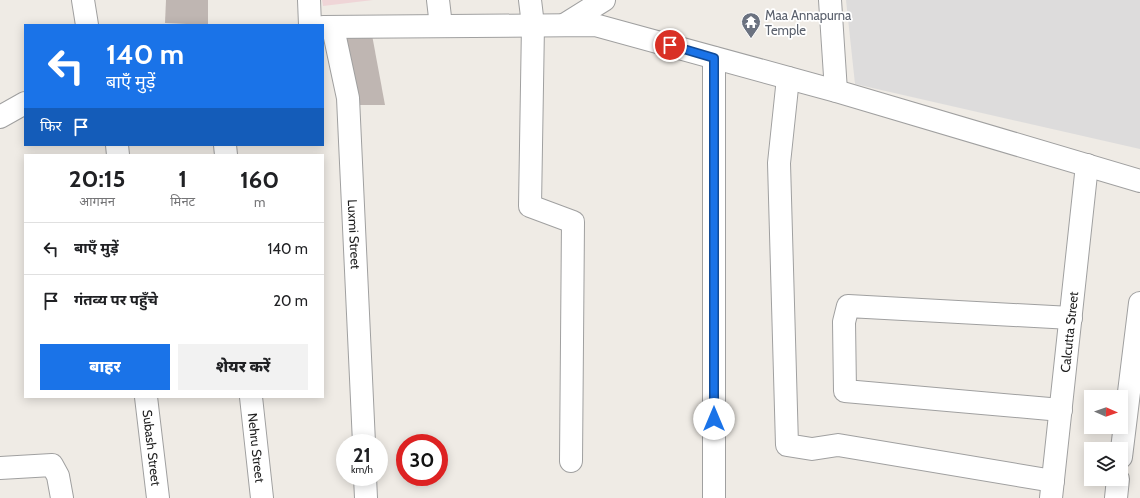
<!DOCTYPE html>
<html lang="hi">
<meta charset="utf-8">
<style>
:root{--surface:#fff;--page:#f2f2f2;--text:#202124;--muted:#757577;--line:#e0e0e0;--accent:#1a73e8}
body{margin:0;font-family:Cabin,"Noto Sans Devanagari",sans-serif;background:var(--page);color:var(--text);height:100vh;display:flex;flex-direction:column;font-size:15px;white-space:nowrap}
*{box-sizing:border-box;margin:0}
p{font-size:13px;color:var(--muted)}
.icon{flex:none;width:22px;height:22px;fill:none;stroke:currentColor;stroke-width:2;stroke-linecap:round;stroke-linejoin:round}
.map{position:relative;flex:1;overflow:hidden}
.sheet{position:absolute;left:24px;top:154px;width:300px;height:244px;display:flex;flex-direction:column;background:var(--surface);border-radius:0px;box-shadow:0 2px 10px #0003}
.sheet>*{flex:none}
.guide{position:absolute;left:24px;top:24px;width:300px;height:122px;border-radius:0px;box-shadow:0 2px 10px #0003;background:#1a73e8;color:#fff;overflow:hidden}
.needle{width:26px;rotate:92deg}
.tools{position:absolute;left:1084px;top:390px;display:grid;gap:8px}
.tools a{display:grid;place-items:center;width:44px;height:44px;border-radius:0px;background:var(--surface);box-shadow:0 2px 10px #0003;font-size:20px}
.speed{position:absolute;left:336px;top:434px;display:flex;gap:8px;font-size:20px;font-weight:700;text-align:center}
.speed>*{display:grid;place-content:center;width:52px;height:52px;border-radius:50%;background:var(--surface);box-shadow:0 2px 10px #0003;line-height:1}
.speed small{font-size:10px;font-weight:400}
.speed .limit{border:6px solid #d22;background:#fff;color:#111}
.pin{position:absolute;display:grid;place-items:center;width:34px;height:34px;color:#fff;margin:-17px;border:2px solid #fff;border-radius:50%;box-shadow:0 1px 4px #0007}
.me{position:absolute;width:44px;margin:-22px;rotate:0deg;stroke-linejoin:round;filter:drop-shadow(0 0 3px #0008)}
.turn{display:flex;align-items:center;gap:14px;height:84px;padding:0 16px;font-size:18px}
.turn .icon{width:52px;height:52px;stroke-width:2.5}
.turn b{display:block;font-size:28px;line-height:34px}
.then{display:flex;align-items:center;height:38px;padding:0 16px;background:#0003;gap:8px;font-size:15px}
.eta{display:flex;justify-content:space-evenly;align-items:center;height:68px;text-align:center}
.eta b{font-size:24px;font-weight:800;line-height:28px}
.button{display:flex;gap:8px;margin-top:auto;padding:8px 16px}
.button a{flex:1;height:46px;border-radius:0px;background:var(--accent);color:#fff;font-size:16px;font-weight:800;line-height:46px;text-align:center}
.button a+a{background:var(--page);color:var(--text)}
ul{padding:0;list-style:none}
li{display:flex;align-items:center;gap:12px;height:52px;padding:0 16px;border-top:1px solid var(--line)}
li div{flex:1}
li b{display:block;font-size:15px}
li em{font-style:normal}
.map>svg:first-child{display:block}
.residential{fill:#dddcdc}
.commercial{fill:#efd5d7}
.building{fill:#bfb6b2}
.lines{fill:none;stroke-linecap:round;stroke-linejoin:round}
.minor-casing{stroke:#a0a0a0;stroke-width:24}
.minor{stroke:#fff;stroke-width:22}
.route-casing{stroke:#114b97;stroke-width:10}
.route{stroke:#1a73e8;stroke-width:7}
.labels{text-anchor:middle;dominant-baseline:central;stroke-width:3.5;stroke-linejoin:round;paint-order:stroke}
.worship-label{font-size:13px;fill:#5b616d;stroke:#fff;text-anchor:start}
.street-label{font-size:13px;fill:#1f1f1f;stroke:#fff}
</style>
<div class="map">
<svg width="1140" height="498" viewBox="0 0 1140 498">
<rect width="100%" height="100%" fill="#efebe5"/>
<polygon class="residential" points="846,0 1140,0 1140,149 855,84"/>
<polygon class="commercial" points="322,0 373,0 323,6"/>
<g class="building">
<polygon points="166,0 208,0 208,25 165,23"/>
<polygon points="338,35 372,35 385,105 354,105"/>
</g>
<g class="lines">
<g class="minor-casing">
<g id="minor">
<polyline points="83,0 87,25"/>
<polyline points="309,0 310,25"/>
<polyline points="438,0 441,26"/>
<polyline points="530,0 533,25 530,206 573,222 571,461"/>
<polyline points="830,0 836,91"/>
<polyline points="564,25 604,0"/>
<polyline points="323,27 595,25 836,91 1140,181"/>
<path id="s1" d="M333,28l15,70 16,345"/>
<polyline points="788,78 779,163 787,445 812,449 838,445 1053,481"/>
<polyline points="0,117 25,103"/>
<polyline points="117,145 118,155"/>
<polyline points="225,145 226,155"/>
<path id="s2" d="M146,397l12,101"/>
<path id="s3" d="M251,397l11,101"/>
<polyline points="1061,410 845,391 844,322 848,306 1071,318"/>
<polyline points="1121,457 1140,303"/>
<polyline points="0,468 52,465 58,476 62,498"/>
<polyline points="365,477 366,498"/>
<polyline points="714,498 714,58"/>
<path id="s4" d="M1051,498l36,-333"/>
<polyline points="1116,498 1118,479"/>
</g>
</g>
<use href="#minor" class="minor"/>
</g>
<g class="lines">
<g class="route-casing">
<polyline id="route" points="670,45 714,58 714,419"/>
</g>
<use href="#route" class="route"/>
</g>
<defs>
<g id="temple-pin" transform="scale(1)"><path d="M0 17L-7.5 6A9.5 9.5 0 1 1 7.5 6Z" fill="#6b7280" stroke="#fff"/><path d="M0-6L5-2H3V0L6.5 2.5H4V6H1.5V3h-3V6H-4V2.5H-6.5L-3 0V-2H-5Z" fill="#fff"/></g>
</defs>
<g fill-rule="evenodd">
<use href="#temple-pin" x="751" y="22"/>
</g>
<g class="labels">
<g class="worship-label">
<text x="765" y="15">Maa Annapurna<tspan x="765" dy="15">Temple</tspan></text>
</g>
<g class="street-label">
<text stroke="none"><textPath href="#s1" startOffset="208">Luxmi Street</textPath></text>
<text stroke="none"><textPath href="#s4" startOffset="167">Calcutta Street</textPath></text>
<text stroke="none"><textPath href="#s2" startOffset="51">Subash Street</textPath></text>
<text stroke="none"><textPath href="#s3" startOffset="51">Nehru Street</textPath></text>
</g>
</g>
</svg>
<div class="tools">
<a><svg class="needle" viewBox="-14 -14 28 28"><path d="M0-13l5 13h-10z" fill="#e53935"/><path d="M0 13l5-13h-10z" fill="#757577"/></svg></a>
<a><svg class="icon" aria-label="layers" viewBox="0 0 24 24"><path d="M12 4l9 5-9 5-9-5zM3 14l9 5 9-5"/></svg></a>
</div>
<div class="speed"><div>21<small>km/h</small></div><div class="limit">30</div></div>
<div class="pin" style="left:670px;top:45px;background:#d93025"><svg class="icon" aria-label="arrive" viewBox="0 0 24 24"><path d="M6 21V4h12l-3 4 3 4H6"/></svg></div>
<svg class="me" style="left:714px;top:419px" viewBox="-20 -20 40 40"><circle r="19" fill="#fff"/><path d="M0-13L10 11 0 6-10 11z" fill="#1a73e8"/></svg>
<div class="guide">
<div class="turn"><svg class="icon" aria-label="left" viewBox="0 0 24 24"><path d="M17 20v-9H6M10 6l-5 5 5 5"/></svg><div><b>140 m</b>बाएँ मुड़ें</div></div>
<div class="then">फिर<svg class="icon" aria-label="arrive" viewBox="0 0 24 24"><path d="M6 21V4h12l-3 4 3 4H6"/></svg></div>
</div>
<section class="sheet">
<div class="eta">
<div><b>20:15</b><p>आगमन</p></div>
<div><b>1</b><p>मिनट</p></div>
<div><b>160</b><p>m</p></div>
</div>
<ul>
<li><svg class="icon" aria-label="left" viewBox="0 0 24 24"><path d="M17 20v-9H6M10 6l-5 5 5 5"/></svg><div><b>बाएँ मुड़ें</b></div><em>140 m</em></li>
<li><svg class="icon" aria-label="arrive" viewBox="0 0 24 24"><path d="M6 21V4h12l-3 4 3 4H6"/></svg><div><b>गंतव्य पर पहुँचे</b></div><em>20 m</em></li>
</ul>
<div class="button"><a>बाहर</a><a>शेयर करें</a></div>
</section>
</div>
